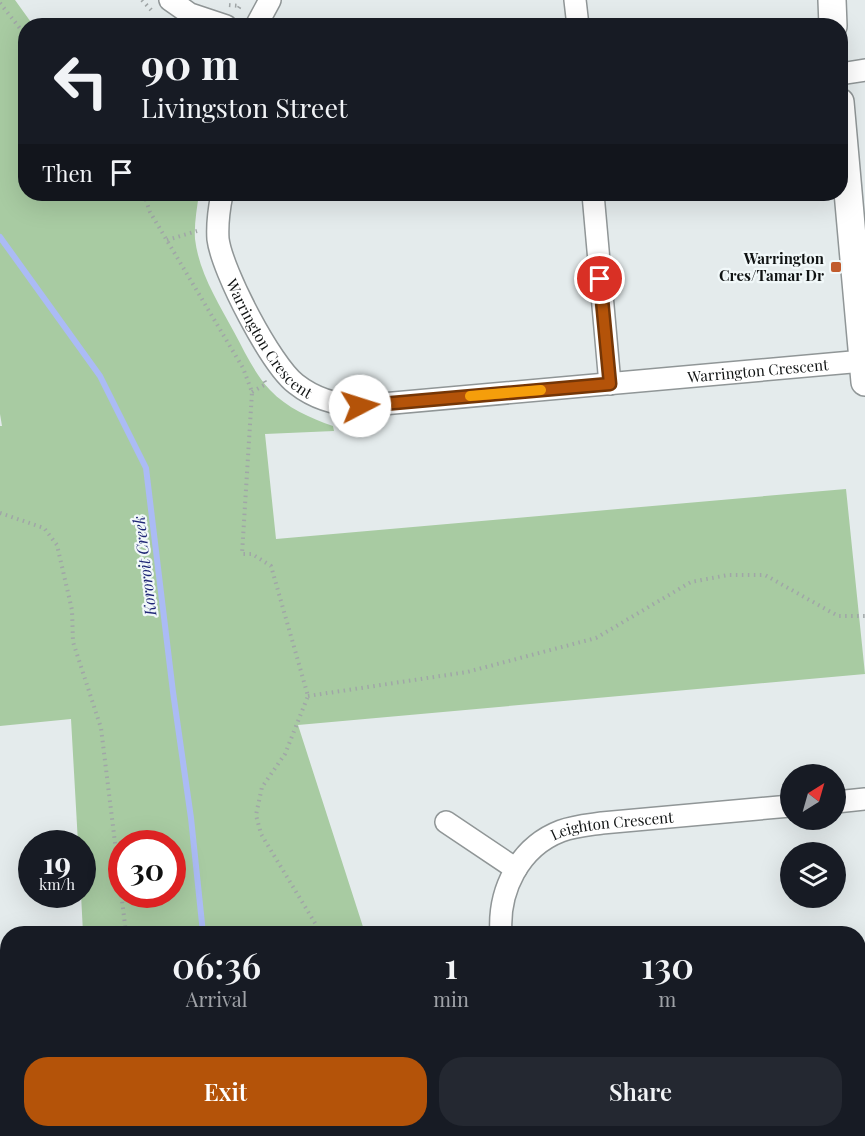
<!DOCTYPE html>
<style>
:root{--surface:#171b24;--page:#242831;--text:#f1f3f6;--muted:#9ea1a6;--accent:#b45309}
body{margin:0;font-family:"Playfair Display",serif;background:var(--page);color:var(--text);height:100vh;display:flex;flex-direction:column;font-size:22px;white-space:nowrap}
*{box-sizing:border-box;margin:0}
p{font-size:20px;color:var(--muted)}
.icon{flex:none;width:33px;height:33px;fill:none;stroke:currentColor;stroke-width:2;stroke-linecap:round;stroke-linejoin:round}
.map{position:relative;flex:1;overflow:hidden}
.panel{position:absolute;left:0px;top:926px;width:866px;height:212px;display:flex;flex-direction:column;background:var(--surface);border-radius:24px 24px 0 0;box-shadow:0 6px 24px #0002}
.panel>*{flex:none}
.top-card{position:absolute;left:18px;top:18px;width:830px;height:183px;border-radius:24px;box-shadow:0 6px 24px #0002;background:#171b24;color:var(--text);overflow:hidden}
.needle{width:39px;rotate:37deg}
.fabs{position:absolute;left:780px;top:764px;display:grid;gap:12px}
.fabs a{display:grid;place-items:center;width:66px;height:66px;border-radius:50%;background:var(--surface);box-shadow:0 6px 24px #0002;font-size:30px}
.speed{position:absolute;left:18px;top:830px;display:flex;gap:12px;font-size:30px;font-weight:700;text-align:center}
.speed>*{display:grid;place-content:center;width:78px;height:78px;border-radius:50%;background:var(--surface);box-shadow:0 6px 24px #0002;line-height:1}
.speed small{font-size:15px;font-weight:400}
.speed .limit{border:9px solid #d22;background:#fff;color:#111}
.pin{position:absolute;display:grid;place-items:center;width:51px;height:51px;color:#fff;margin:-26px;border:3px solid #fff;border-radius:50%;box-shadow:0 2px 6px #0007}
.me{position:absolute;width:66px;margin:-33px;rotate:85deg;stroke-linejoin:round;filter:drop-shadow(0 0 4px #0008)}
.turn{display:flex;align-items:center;gap:21px;height:126px;padding:0 24px;font-size:27px}
.turn .icon{width:78px;height:78px;stroke-width:2.5}
.turn b{display:block;font-size:42px;line-height:51px}
.then{display:flex;align-items:center;height:57px;padding:0 24px;background:#0003;gap:12px;font-size:22px}
.eta{display:flex;justify-content:space-evenly;align-items:center;height:102px;text-align:center}
.eta b{font-size:36px;font-weight:600;line-height:42px}
.button{display:flex;gap:12px;margin-top:auto;padding:12px 24px}
.button a{flex:1;height:69px;border-radius:24px;background:var(--accent);color:#fff;font-size:24px;font-weight:600;line-height:69px;text-align:center}
.button a+a{background:var(--page);color:var(--text)}
.map>svg:first-child{display:block}
.green{fill:#a8cba2;fill-rule:evenodd}
.lines{fill:none;stroke-linecap:round;stroke-linejoin:round}
.stream{stroke:#abbbf5;stroke-width:6}
.minor-casing{stroke:#909697;stroke-width:24}
.tertiary-casing{stroke:#909697;stroke-width:30}
.path{stroke:#a0a6a7;stroke-width:4;stroke-dasharray:1.5 4.5;stroke-linecap:butt}
.minor{stroke:#fff;stroke-width:21}
.tertiary{stroke:#fff;stroke-width:27}
.route-casing{stroke:#753606;stroke-width:15}
.route{stroke:#b45309;stroke-width:10}
.slow{stroke:#f59e0b;stroke-width:10}
.poi-dot{fill:#c15b2d;stroke:#f1f8f9;stroke-width:2}
.labels{text-anchor:middle;dominant-baseline:central;stroke-width:4.5;stroke-linejoin:round;paint-order:stroke}
.poi-label{font-size:15px;font-weight:bold;fill:#101313;stroke:#f1f8f9;text-anchor:end}
.street-label{font-size:15px;fill:#101313;stroke:#f1f8f9}
.water-label{font-size:16px;font-style:italic;fill:#1f2676;stroke:#f1f8f9}
</style>
<div class="map">
<svg width="865" height="1136" viewBox="0 0 865 1136">
<rect width="100%" height="100%" fill="#e4ebec"/>
<g class="green">
<path d="M0,0h15l18,25 -7,1v168h173c-2,14 -5,30 -4,45 4,34 23,63 39,93 11,20 20,41 36,58 17,18 40,28 63,36l1,5 -69,3 11,105 570,-50 19,185 -567,51 67,208h-282l-2,-39 1,-51h-4l-7,-124 -71,7v-300h2l-2,-12zM122,843h50v51h-50z"/>
<polygon points="138,1130 430,1130 432,1136 142,1136"/>
</g>
<g class="lines">
<g class="stream">
<polyline points="0,237 100,376 146,468 173,692 191,818 203,933"/>
<polyline points="272,1130 274,1136"/>
</g>
<g class="minor-casing">
<g id="minor">
<polyline points="170,0 190,14 226,26"/>
<polyline points="575,0 578,26"/>
<polyline points="256,26 270,0"/>
<polyline points="840,74 865,70"/>
<path id="s1" d="M222,194c-3,15 -5,30 -4,45 4,32 53,126 78,145 19,15 40,21 64,22l503,-45"/>
<polyline points="593,194 610,384"/>
<polyline points="836,802 865,799"/>
<polyline points="446,822 516,869"/>
<path id="s2" d="M501,933c-3,-42 18,-86 60,-102 13,-5 27,-6 41,-8l188,-17"/>
<polyline points="0,1109 8,1124"/>
<polyline points="564,1130 566,1136"/>
</g>
</g>
<g class="tertiary-casing">
<g id="tertiary">
<polyline points="832,0 833,26"/>
<polyline points="840,102 865,382"/>
</g>
</g>
<g class="path">
<polyline points="142,0 153,12"/>
<polyline points="0,3 26,36"/>
<polyline points="229,5 240,6 237,11"/>
<polyline points="144,194 150,212 243,368 252,392 242,554 252,554 271,566 308,696 285,754 262,787 256,815 261,834 321,933"/>
<polyline points="167,240 197,231"/>
<polyline points="252,392 266,384 264,380"/>
<polyline points="0,513 44,528 57,545 72,610 73,642 101,728 126,933"/>
<polyline points="308,696 467,672 596,638 691,582 728,575 765,575 838,616 865,616"/>
<polyline points="189,1130 193,1136"/>
<polyline points="342,1130 347,1136"/>
</g>
<use href="#minor" class="minor"/>
<use href="#tertiary" class="tertiary"/>
</g>
<g class="lines">
<g class="route-casing">
<polyline id="route" points="360,406 610,384 600,279"/>
</g>
<use href="#route" class="route"/>
<polyline class="slow" points="470,396 541,390"/>
</g>
<rect class="poi-dot" x="830" y="261" width="12" height="12" rx="3"/>
<g class="labels">
<g class="poi-label">
<text x="824" y="258">Warrington<tspan x="824" dy="17">Cres/Tamar Dr</tspan></text>
</g>
<g class="street-label">
<text stroke="none"><textPath href="#s1" startOffset="159">Warrington Crescent</textPath></text>
<text stroke="none"><textPath href="#s1" startOffset="680">Warrington Crescent</textPath></text>
<text stroke="none"><textPath href="#s2" startOffset="178">Leighton Crescent</textPath></text>
</g>
<g class="water-label">
<text transform="translate(144 566) rotate(-97)">Kororoit Creek</text>
</g>
</g>
</svg>
<div class="fabs">
<a><svg class="needle" viewBox="-14 -14 28 28"><path d="M0-13l5 13h-10z" fill="#e53935"/><path d="M0 13l5-13h-10z" fill="#9ea1a6"/></svg></a>
<a><svg class="icon" aria-label="layers" viewBox="0 0 24 24"><path d="M12 4l9 5-9 5-9-5zM3 14l9 5 9-5"/></svg></a>
</div>
<div class="speed"><div>19<small>km/h</small></div><div class="limit">30</div></div>
<div class="pin" style="left:600px;top:279px;background:#d93025"><svg class="icon" aria-label="arrive" viewBox="0 0 24 24"><path d="M6 21V4h12l-3 4 3 4H6"/></svg></div>
<svg class="me" style="left:360px;top:406px" viewBox="-20 -20 40 40"><circle r="19" fill="#fff"/><path d="M0-13L10 11 0 6-10 11z" fill="#b45309"/></svg>
<div class="top-card">
<div class="turn"><svg class="icon" aria-label="left" viewBox="0 0 24 24"><path d="M17 20v-9H6M10 6l-5 5 5 5"/></svg><div><b>90 m</b>Livingston Street</div></div>
<div class="then">Then<svg class="icon" aria-label="arrive" viewBox="0 0 24 24"><path d="M6 21V4h12l-3 4 3 4H6"/></svg></div>
</div>
<section class="panel">
<div class="eta">
<div><b>06:36</b><p>Arrival</p></div>
<div><b>1</b><p>min</p></div>
<div><b>130</b><p>m</p></div>
</div>
<div class="button"><a>Exit</a><a>Share</a></div>
</section>
</div>
